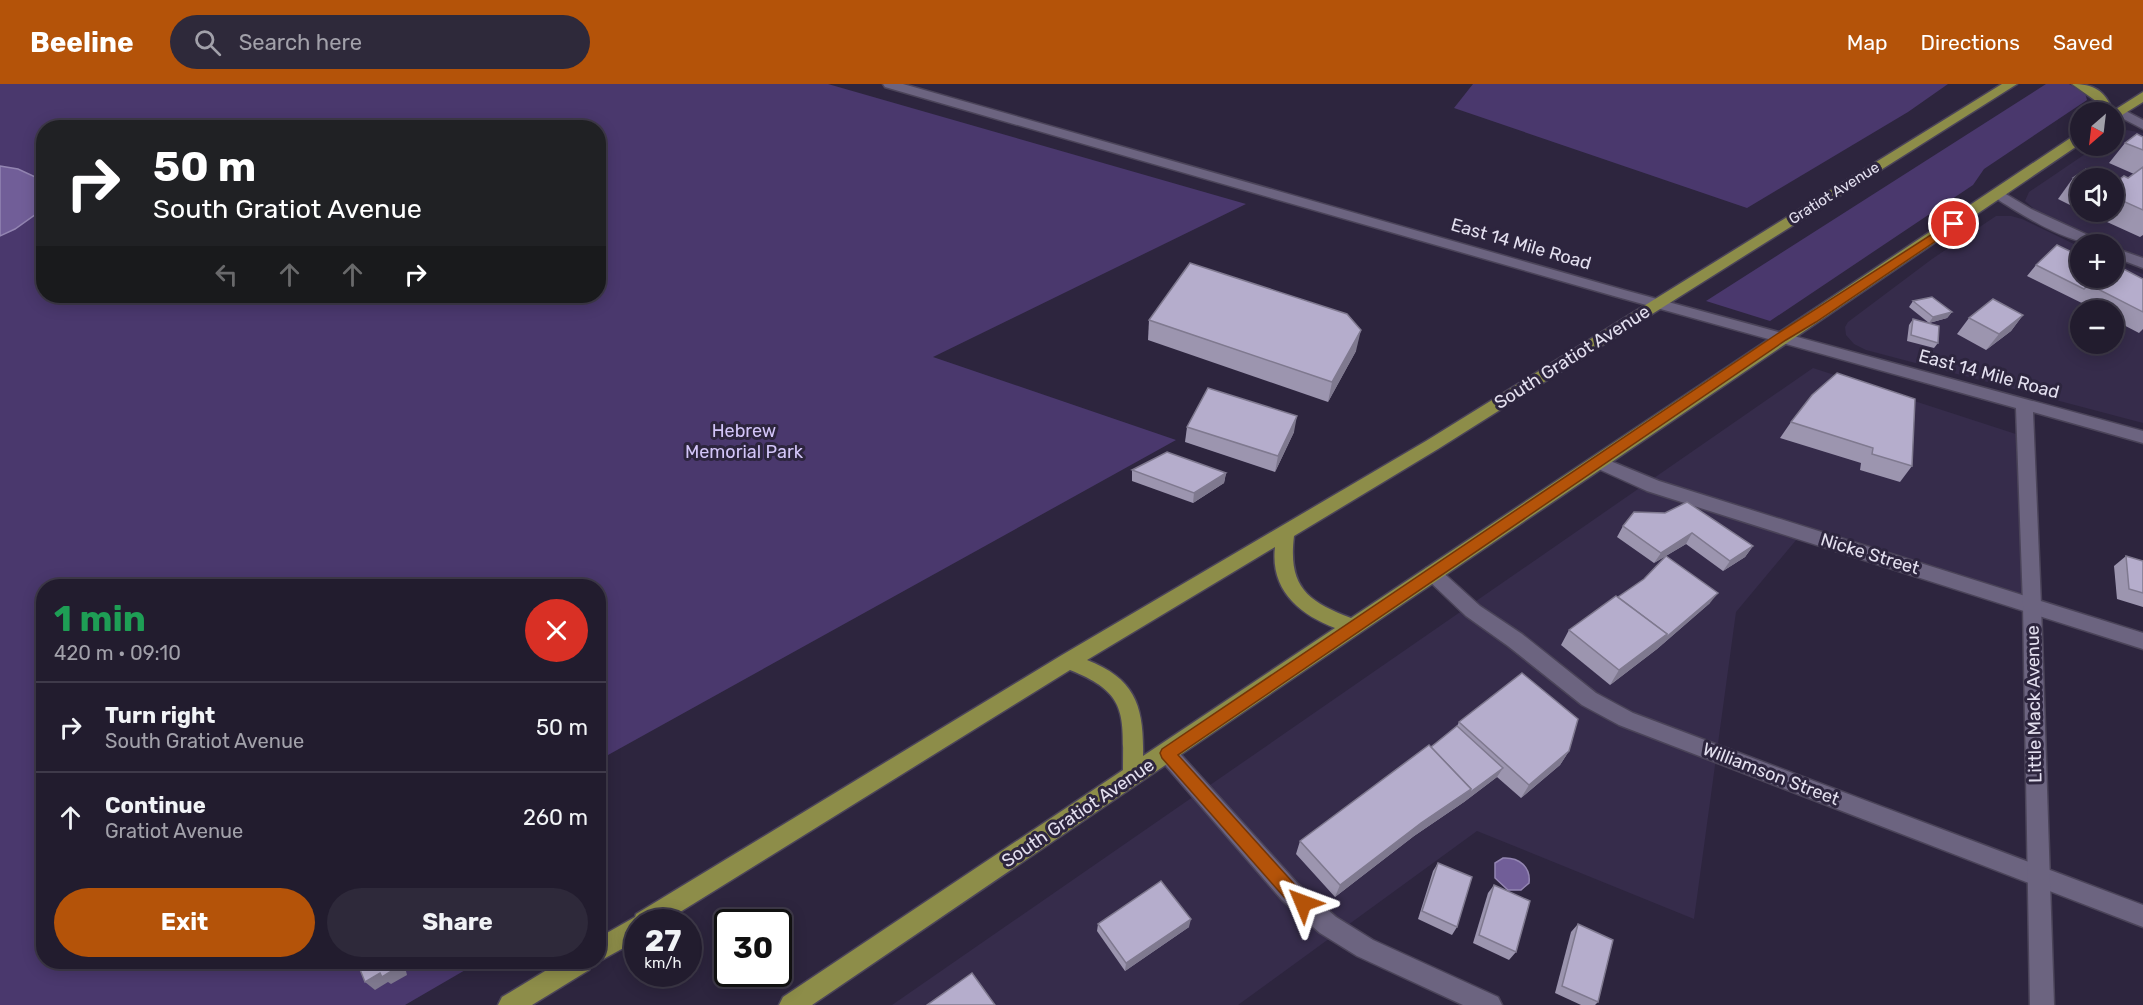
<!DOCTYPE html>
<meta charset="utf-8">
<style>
:root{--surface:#221c2e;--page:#2e293a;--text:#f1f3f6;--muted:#a2a1aa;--line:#3f3a4a;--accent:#b45309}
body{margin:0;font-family:Rubik,sans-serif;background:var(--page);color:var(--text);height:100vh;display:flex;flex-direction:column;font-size:22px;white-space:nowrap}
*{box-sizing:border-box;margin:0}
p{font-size:20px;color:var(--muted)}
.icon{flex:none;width:33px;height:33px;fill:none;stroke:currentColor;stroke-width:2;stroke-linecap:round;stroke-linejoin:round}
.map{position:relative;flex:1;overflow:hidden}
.panel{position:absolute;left:36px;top:495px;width:570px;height:390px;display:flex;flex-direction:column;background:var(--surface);border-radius:24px;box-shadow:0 3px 15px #0003,0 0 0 2px var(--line)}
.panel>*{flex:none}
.banner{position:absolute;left:36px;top:36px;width:570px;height:183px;border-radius:24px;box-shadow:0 3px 15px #0003,0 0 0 2px var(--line);background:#202124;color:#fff;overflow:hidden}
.needle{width:39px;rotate:208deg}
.fabs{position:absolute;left:2070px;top:18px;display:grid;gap:12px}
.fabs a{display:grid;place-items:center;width:54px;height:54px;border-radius:50%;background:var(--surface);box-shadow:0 3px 15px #0003,0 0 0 2px var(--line);font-size:30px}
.speed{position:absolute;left:624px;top:825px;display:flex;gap:12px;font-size:30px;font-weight:700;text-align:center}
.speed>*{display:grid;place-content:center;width:78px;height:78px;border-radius:50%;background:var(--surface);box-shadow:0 3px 15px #0003,0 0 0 2px var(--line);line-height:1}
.speed small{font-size:15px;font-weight:400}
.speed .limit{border:3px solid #111;border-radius:9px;background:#fff;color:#111}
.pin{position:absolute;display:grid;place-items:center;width:51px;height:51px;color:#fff;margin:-26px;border:3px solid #fff;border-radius:50%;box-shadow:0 2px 6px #0007}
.me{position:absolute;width:66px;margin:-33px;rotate:314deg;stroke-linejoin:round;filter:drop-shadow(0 0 4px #0008)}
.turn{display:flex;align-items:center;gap:21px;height:126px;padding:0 18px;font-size:27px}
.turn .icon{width:78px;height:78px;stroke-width:2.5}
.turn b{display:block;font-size:42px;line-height:51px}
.lanes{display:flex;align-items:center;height:57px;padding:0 18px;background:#0003;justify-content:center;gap:30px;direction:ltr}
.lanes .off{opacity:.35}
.round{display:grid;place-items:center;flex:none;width:63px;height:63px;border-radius:32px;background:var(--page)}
.summary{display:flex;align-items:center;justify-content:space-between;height:102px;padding:0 18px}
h1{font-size:36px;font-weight:700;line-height:45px;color:#1e9e55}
.primary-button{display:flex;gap:12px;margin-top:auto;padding:12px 18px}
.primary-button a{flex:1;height:69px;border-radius:36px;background:var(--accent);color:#fff;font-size:24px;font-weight:700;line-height:69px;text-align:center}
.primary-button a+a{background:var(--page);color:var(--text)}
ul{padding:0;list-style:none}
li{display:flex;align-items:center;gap:18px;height:90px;padding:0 18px;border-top:2px solid var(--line)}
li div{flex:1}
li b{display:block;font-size:22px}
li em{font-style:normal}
header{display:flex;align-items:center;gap:36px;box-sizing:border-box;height:84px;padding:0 30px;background:var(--accent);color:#fff}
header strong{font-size:28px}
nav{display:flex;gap:33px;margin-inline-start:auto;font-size:21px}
.search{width:420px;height:54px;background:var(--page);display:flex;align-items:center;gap:15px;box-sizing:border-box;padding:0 21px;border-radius:33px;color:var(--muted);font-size:22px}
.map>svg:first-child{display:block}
.built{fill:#362c4b;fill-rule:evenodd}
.green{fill:#4a386d;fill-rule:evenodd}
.water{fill:#715e98;stroke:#9385b2;stroke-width:1.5}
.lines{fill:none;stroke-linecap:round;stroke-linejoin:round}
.street-casing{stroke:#4b4459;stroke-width:3}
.secondary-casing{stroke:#4b4459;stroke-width:3}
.primary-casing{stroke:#4b4459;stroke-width:3}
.street{fill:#6c6480;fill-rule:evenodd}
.secondary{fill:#6c6480;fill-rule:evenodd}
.primary{fill:#8d8d49;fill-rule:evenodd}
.wall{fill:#9c95af}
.shaded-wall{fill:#7f798f}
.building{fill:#b5adcc;stroke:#7f798f;stroke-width:1.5}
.route{fill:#b45309;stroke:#753606;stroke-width:1.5}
.labels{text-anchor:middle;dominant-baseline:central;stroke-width:6;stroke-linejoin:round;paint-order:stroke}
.far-street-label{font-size:15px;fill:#e3dfef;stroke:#2d253e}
.street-label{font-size:18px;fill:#e3dfef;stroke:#2d253e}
.park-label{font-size:18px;fill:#d3c5f8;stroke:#2d253e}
</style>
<header>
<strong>Beeline</strong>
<div class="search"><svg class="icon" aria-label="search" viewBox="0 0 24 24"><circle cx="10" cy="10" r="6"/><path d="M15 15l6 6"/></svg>Search here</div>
<nav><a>Map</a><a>Directions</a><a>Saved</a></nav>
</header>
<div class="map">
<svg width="2143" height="921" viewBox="0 0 2143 921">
<rect width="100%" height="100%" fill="#2d253e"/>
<g class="built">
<path d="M2127,46l16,3v127l-29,-11v-5h-11l-62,-29 -16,-14 4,-9 68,-46h17v-12zM2080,94h34v34h-34z"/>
<path d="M1996,132h15l11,3 58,28v31h34v-15l29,11v149l-277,-73 -12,-6 -8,-9 -1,-8 3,-5 84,-63zM2080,226h34v34h-34z"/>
<polygon points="1813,284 2025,353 2032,521 1802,449 1736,528 1694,835 1477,747 1238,921 892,921"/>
</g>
<g class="green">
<path d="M0,0h828l418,120 -313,153 243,83 -577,320 -1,-174h-554v376h435l-74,43h-405zM44,44h554v168h-554z"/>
<polygon points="1473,0 1948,0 1908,28 1747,124 1454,24"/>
<polygon points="2046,0 2069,0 2085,9 2087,16 1984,85 1973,101 1770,237 1706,217"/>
</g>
<g class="water">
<polygon points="0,82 18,85 44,97 43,125 15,145 0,152"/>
<path d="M1503,774c16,-1 28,9 26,25l-8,7h-13l-13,-12v-15z"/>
</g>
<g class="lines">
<g class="street-casing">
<g id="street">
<polygon points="2120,24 2143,36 2143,45 2116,31 2114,28"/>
<path d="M1999,106l32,19 70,32 2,3c-30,3 -83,-30 -109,-47l-2,-3 2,-3z"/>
<polygon points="2114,164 2143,174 2143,184 2114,173"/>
<polygon points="1598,372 1659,397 2143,549 2143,565 1647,407 1592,382 1590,378 1592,374"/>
<polygon points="1432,482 1438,484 1480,522 1522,550 1596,609 1633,629 2143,821 2143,843 1619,641 1582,621 1508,562 1466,532 1426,494 1423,489 1426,484"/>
<polygon points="1167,660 1174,663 1298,800 1336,833 1373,856 1498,913 1502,921 1463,921 1357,872 1320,849 1282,816 1160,675 1157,669 1160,663"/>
</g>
</g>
<g class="secondary-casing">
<polygon id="secondary" points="883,0 903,0 1624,206 2143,347 2143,359 2033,328 2041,521 2054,921 2030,921 2023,521 2016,324 1614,212 885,3"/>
</g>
<g class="primary-casing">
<g id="primary">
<path d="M2002,0h15l-579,365 -144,87c-6,50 12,65 57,82l724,-483 5,-1v10l-1268,861h-33l4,-8 340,-227c0,-56 5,-77 -53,-100l-406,252h-26v18l-40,22h-2h2v-24l37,-21 1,-3 426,-259 364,-214zM1275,463c-5,43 24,67 60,81l-192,128c1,-49 -7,-77 -56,-96z"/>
<path d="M2072,0c21,0 33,6 41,27l30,-19v10l-29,18v-8h-13l-5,-11z"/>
<polygon points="560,878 593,878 589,886 532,921 498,921 502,913"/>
</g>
</g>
<use href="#street" class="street"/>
<use href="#secondary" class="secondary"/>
<use href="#primary" class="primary"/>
</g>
<g class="wall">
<polygon points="2143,53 2143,151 2140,153 2085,128 2114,128 2114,97 2116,98 2128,94 2134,90 2109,79 2125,59"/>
<polygon points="2073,94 2080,94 2080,126 2058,115"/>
<polygon points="2036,181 2080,194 2143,195 2143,245 2139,249 2114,236 2114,226 2096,226 2027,192"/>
<polygon points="1913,217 1952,228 1947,234 1929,239 1909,223"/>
<polygon points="2023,231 2011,247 1986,266 1957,250 1969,234"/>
<polygon points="1913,235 1938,259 1934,264 1907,257 1909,241"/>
<polygon points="1149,236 1356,267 1328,318 1148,256"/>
<polygon points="1812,311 1912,382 1900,398 1860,386 1861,379 1780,354 1791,338"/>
<polygon points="1187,343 1294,348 1275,388 1185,358"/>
<polygon points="1132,386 1226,389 1224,399 1193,419 1132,397"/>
<polygon points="1634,428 1753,462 1745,473 1723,487 1686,460 1654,479 1617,453 1623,442"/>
<polygon points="2126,472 2143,477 2143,523 2117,515 2114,482"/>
<polygon points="1618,513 1710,519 1657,565 1610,601 1561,561 1569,546"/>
<polygon points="1459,638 1569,667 1560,681 1521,714 1497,693 1464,718 1414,752 1335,813 1296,770 1300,757 1431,663 1457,642"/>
<polygon points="1438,779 1457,843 1452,851 1418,835 1433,787"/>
<polygon points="1494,801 1516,868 1509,876 1473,859 1488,809"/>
<polygon points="1098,840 1189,843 1125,887 1097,847"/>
<polygon points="1578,840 1598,918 1595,921 1581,921 1555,909 1571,848"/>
</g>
<g class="shaded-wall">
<polygon points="1952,228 1947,234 1929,239 1933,233"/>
<polygon points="2023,231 2011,247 1986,266 1999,250"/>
<polygon points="1361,246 1356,267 1328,318 1332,298"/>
<polygon points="1297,332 1294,348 1275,388 1278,372"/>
<polygon points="1226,389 1224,399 1193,419 1194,409"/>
<polygon points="1692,449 1686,460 1654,479 1661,469"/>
<polygon points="1753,462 1745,473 1723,487 1730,477"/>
<polygon points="1718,509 1710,519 1657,565 1610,601 1619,586"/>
<polygon points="1569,667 1560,681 1521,714 1529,701"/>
<polygon points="1503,684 1497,693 1464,718 1414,752 1335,813 1340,801 1421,739"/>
<polygon points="1191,835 1189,843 1125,887 1126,879"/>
<polygon points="346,878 360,878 352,882"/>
<polygon points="400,878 422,878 406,887 407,891 391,900 388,898 375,906 365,898"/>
</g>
<g class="building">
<polygon points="2137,50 2143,53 2143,66 2125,59"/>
<polygon points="2143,83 2143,126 2114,113 2114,97 2116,98 2124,92 2128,94"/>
<polygon points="2086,85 2108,94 2080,94 2080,98 2073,94"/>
<polygon points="2057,161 2080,172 2080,194 2094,194 2084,205 2036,181"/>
<polygon points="1190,179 1347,230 1361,246 1332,298 1149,236"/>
<polygon points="2114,180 2143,195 2143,228 2088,200 2094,194 2114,194"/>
<polygon points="1932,213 1952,228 1933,233 1913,217"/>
<polygon points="1993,215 2023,231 1999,250 1969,234"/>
<polygon points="1913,235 1939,242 1938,259 1911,251"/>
<polygon points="1837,289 1915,315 1912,382 1872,370 1873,364 1791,338 1812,311"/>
<polygon points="1208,304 1297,332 1278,372 1187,343"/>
<polygon points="1167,368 1226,389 1194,409 1132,386"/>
<polygon points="1687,418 1753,462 1730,477 1692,449 1661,469 1623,442 1634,428 1665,429"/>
<polygon points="1666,472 1718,509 1664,555 1667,550 1618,513 1644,495"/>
<polygon points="2126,472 2143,477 2143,509 2129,505"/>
<polygon points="1616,512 1667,550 1619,586 1569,546"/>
<polygon points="1522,589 1578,635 1569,667 1529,701 1459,638"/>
<polygon points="1457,642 1503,684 1469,709 1471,705 1431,663"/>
<polygon points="1429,661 1471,705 1421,739 1340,801 1300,757"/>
<polygon points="1438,779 1472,793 1457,843 1422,827"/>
<polygon points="1161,797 1191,835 1126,879 1098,840"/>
<polygon points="1494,801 1530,817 1516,868 1479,851"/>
<polygon points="1578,840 1613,856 1598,918 1562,902"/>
<polygon points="357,878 400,878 396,879 398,883 382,893 380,889 365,898"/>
<polygon points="972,889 995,921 927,921"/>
</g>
<polygon class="route" points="1954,136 1960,140 1958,142 1816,238 1786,256 1178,671 1296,802 1309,813 1311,819 1309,825 1303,827 1284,813 1162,674 1160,669 1162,665 1777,250"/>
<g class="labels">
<g class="far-street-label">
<text transform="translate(1834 109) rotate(-32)">Gratiot Avenue</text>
</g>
<g class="street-label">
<text transform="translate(1521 160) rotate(16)">East 14 Mile Road</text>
<text transform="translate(1572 273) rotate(-32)">South Gratiot Avenue</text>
<text transform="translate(1989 290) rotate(15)">East 14 Mile Road</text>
<text transform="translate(1870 470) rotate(17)">Nicke Street</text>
<text transform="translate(2034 620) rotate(-91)">Little Mack Avenue</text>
<text transform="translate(1771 690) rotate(21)">Williamson Street</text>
<text transform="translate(1078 729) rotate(-34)">South Gratiot Avenue</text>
</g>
<g class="park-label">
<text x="744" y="347">Hebrew<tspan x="744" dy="21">Memorial Park</tspan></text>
</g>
</g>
</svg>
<div class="fabs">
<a><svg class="needle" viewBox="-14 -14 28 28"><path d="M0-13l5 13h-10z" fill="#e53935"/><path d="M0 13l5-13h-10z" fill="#a2a1aa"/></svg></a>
<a><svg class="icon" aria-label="sound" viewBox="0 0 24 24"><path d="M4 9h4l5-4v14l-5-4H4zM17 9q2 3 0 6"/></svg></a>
<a>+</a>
<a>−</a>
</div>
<div class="speed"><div>27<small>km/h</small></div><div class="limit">30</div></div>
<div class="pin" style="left:1954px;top:140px;background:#d93025"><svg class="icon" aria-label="arrive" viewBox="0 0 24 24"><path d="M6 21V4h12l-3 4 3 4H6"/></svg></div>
<svg class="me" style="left:1303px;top:819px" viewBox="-20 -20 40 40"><path d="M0-17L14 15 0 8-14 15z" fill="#b45309" stroke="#fff" stroke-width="4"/></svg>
<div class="banner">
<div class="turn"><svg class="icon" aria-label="right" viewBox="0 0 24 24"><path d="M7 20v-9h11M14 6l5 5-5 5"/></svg><div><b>50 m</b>South Gratiot Avenue</div></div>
<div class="lanes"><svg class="icon off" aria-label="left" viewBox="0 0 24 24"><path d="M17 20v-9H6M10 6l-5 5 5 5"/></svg><svg class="icon off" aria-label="ahead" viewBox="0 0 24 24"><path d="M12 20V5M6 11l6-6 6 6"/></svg><svg class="icon off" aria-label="ahead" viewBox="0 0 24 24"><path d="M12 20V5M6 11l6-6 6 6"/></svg><svg class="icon" aria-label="right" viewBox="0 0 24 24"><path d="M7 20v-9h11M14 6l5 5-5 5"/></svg></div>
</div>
<section class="panel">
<div class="summary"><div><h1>1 min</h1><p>420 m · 09:10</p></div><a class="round" style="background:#d93025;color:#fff"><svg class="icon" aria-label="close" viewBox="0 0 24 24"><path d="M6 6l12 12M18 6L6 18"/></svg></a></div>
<ul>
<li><svg class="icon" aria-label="right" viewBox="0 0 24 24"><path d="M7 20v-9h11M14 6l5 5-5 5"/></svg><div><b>Turn right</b><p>South Gratiot Avenue</p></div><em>50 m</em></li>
<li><svg class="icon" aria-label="ahead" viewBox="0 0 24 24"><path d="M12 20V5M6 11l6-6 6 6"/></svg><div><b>Continue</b><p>Gratiot Avenue</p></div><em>260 m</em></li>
</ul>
<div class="primary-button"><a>Exit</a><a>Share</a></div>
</section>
</div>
